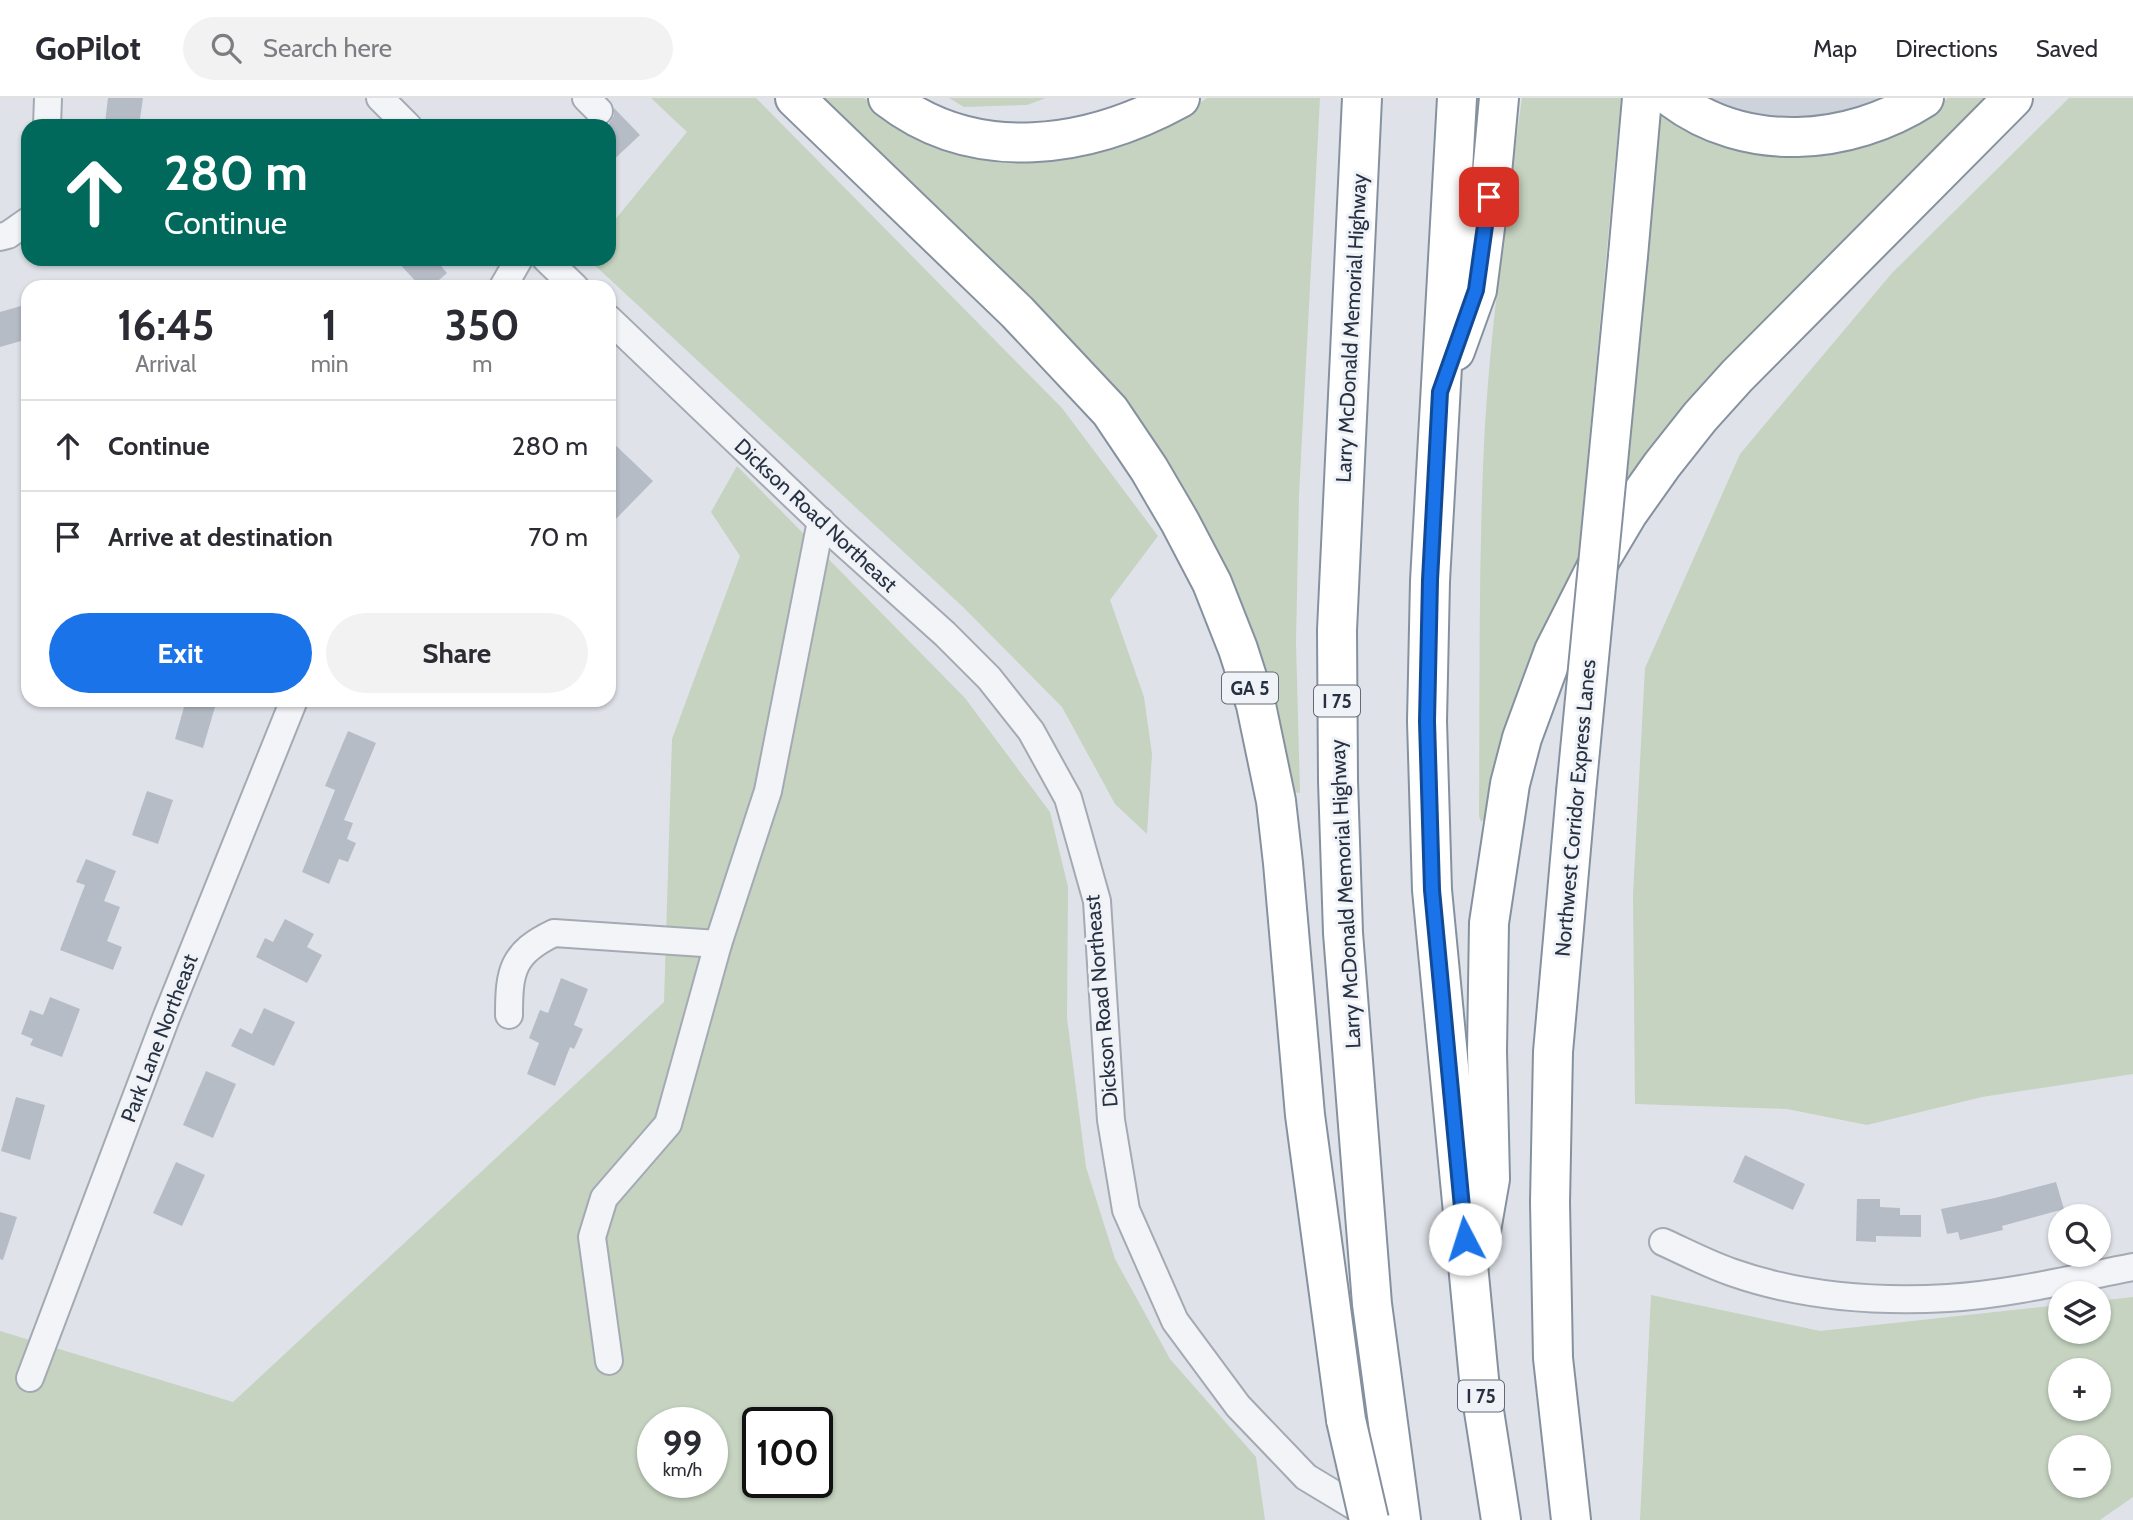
<!DOCTYPE html>
<meta charset="utf-8">
<style>
:root{--surface:#fff;--page:#f2f2f3;--text:#2b2b33;--muted:#7c7c81;--line:#e1e1e2;--accent:#1a73e8}
body{margin:0;font-family:Cabin,sans-serif;background:var(--page);color:var(--text);height:100vh;display:flex;flex-direction:column;font-size:26px;white-space:nowrap}
*{box-sizing:border-box;margin:0}
p{font-size:23px;color:var(--muted)}
.icon{flex:none;width:38px;height:38px;fill:none;stroke:currentColor;stroke-width:2;stroke-linecap:round;stroke-linejoin:round}
.map{position:relative;flex:1;overflow:hidden}
.drawer{position:absolute;left:21px;top:182px;width:595px;height:427px;display:flex;flex-direction:column;background:var(--surface);border-radius:21px;box-shadow:0 2px 5px #0004}
.drawer>*{flex:none}
.guide{position:absolute;left:21px;top:21px;width:595px;height:147px;border-radius:21px;box-shadow:0 2px 5px #0004;background:#00695c;color:#fff;overflow:hidden}
.buttons{position:absolute;left:2048px;top:1106px;display:grid;gap:14px}
.buttons a{display:grid;place-items:center;width:63px;height:63px;border-radius:50%;background:var(--surface);box-shadow:0 2px 5px #0004;font-size:35px}
.speed{position:absolute;left:637px;top:1309px;display:flex;gap:14px;font-size:35px;font-weight:700;text-align:center}
.speed>*{display:grid;place-content:center;width:91px;height:91px;border-radius:50%;background:var(--surface);box-shadow:0 2px 5px #0004;line-height:1}
.speed small{font-size:18px;font-weight:400}
.speed .limit{border:4px solid #111;border-radius:10px;background:#fff;color:#111}
.pin{position:absolute;display:grid;place-items:center;width:60px;height:60px;color:#fff;margin:-30px;border-radius:14px;box-shadow:0 4px 10px #0006}
.me{position:absolute;width:77px;margin:-38px;rotate:355deg;stroke-linejoin:round;filter:drop-shadow(0 0 5px #0008)}
.turn{display:flex;align-items:center;gap:24px;height:147px;padding:0 28px;font-size:32px}
.turn .icon{width:91px;height:91px;stroke-width:2.5}
.turn b{display:block;font-size:49px;line-height:60px}
.eta{display:flex;justify-content:space-evenly;align-items:center;height:119px;text-align:center}
.eta b{font-size:42px;font-weight:800;line-height:49px}
.primary-button{display:flex;gap:14px;margin-top:auto;padding:14px 28px}
.primary-button a{flex:1;height:80px;border-radius:42px;background:var(--accent);color:#fff;font-size:28px;font-weight:800;line-height:80px;text-align:center}
.primary-button a+a{background:var(--page);color:var(--text)}
ul{padding:0;list-style:none}
li{display:flex;align-items:center;gap:21px;height:91px;padding:0 28px;border-top:2px solid var(--line)}
li div{flex:1}
li b{display:block;font-size:26px}
li em{font-style:normal}
header{display:flex;align-items:center;gap:42px;box-sizing:border-box;height:98px;padding:0 35px;background:var(--surface);border-bottom:2px solid var(--line)}
header strong{font-size:33px}
nav{display:flex;gap:38px;margin-inline-start:auto;font-size:24px}
.search{width:490px;height:63px;background:var(--page);display:flex;align-items:center;gap:18px;box-sizing:border-box;padding:0 24px;border-radius:38px;color:var(--muted);font-size:26px}
.map>svg:first-child{display:block}
.built{fill:#cdd2db}
.green{fill:#c5d3c0;fill-rule:evenodd}
.building{fill:#b6bcc6}
.lines{fill:none;stroke-linecap:round;stroke-linejoin:round}
.minor-casing{stroke:#a4aab3;stroke-width:30}
.highway-casing{stroke:#8691a0;stroke-width:42}
.minor{stroke:#f2f4f7;stroke-width:26}
.highway{stroke:#fff;stroke-width:38}
.highway-bridge-casing{stroke:#8691a0;stroke-width:42;stroke-linecap:butt}
.highway-bridge{stroke:#fff;stroke-width:38}
.route-casing{stroke:#114b97;stroke-width:18}
.route{stroke:#1a73e8;stroke-width:12}
.labels{text-anchor:middle;dominant-baseline:central;stroke-width:6;stroke-linejoin:round;paint-order:stroke}
.shield{fill:#eff2f7;stroke:#636b78;stroke-width:2}
.shield-label{font-size:19px;font-weight:bold;fill:#273141}
.street-label{font-size:21px;fill:#273141;stroke:#eff2f7}
</style>
<header>
<strong>GoPilot</strong>
<div class="search"><svg class="icon" aria-label="search" viewBox="0 0 24 24"><circle cx="10" cy="10" r="6"/><path d="M15 15l6 6"/></svg>Search here</div>
<nav><a>Map</a><a>Directions</a><a>Saved</a></nav>
</header>
<div class="map">
<svg width="2133" height="1422" viewBox="0 0 2133 1422">
<rect width="100%" height="100%" fill="#dfe3e9"/>
<polygon class="built" points="1708,0 1886,0 1865,12 1796,24 1733,14"/>
<g class="green">
<polygon points="651,0 756,0 1062,310 1158,438 1110,502 1144,599 1152,656 1147,736 1115,706 1062,609 963,509 588,161 609,161 609,129 687,34"/>
<polygon points="822,0 864,0 889,19 1030,63 1085,56 1140,40 1180,19 1207,0 1320,0 1299,397 1296,544 1300,695 1292,694 1221,465 1172,371 1139,323"/>
<polygon points="949,0 1046,0 1027,7 964,9"/>
<path d="M1522,0h99l-44,472 -91,247 -5,5 -2,-6c1,-131 -1,-262 6,-392 7,-109 22,-218 37,-326z"/>
<polygon points="1948,0 2000,0 1623,388 1660,8 1762,55 1823,57 1876,45 1924,20"/>
<polygon points="2069,0 2133,0 2133,976 1982,999 1867,1027 1787,1011 1635,1006 1633,796 1645,570 1740,356 1892,175"/>
<path d="M737,368l228,232 85,114 18,75 -1,131 19,149 29,92 55,100 86,98 9,63h-1265v-189l233,71 431,-400 8,-263 68,-183 -29,-44zM653,1325h59v59h-59zM758,1325h59v59h-59z"/>
<path d="M1651,1197l169,36 240,-26v27h38v-31l35,-4v200l-33,23h-460zM2098,1272v39h-38v-39zM2060,1349h38v39h-38z"/>
</g>
<g class="building">
<polygon points="108,0 143,0 139,28 105,25"/>
<polygon points="614,10 640,37 609,66 609,25 614,18"/>
<polygon points="395,161 435,161 447,175 431,189 421,189"/>
<polygon points="28,206 28,241 0,249 0,214"/>
<polygon points="609,341 653,383 609,428"/>
<polygon points="186,602 217,602 203,650 175,641"/>
<polygon points="348,633 376,645 344,722 353,725 347,741 356,745 348,764 339,761 329,786 302,774 335,692 325,688"/>
<polygon points="147,693 173,702 158,746 132,737"/>
<polygon points="86,761 116,773 104,803 120,809 107,843 122,849 113,872 60,852 85,787 76,784"/>
<polygon points="285,821 314,836 307,849 322,857 307,885 256,859 265,840 273,844"/>
<polygon points="561,880 588,891 574,927 583,931 574,951 570,949 555,988 527,976 539,945 529,940 540,912 548,915"/>
<polygon points="50,899 80,911 62,959 30,947 33,941 21,936 30,912 43,917"/>
<polygon points="264,910 295,924 274,968 231,948 240,930 252,936"/>
<polygon points="206,973 236,986 213,1040 183,1027"/>
<polygon points="16,999 45,1007 30,1062 1,1053"/>
<polygon points="1745,1057 1805,1086 1793,1112 1733,1084"/>
<polygon points="176,1064 205,1077 182,1128 153,1115"/>
<polygon points="2056,1084 2064,1111 2002,1128 2003,1132 1960,1142 1958,1134 1947,1136 1941,1111 1995,1100"/>
<polygon points="1857,1101 1880,1101 1880,1109 1900,1110 1900,1117 1921,1117 1921,1139 1876,1138 1876,1144 1856,1143"/>
<polygon points="0,1114 17,1119 3,1162 0,1161"/>
</g>
<g class="lines">
<g class="minor-casing">
<g id="minor">
<polyline points="380,0 408,28"/>
<polyline points="586,0 599,13"/>
<polyline points="47,28 48,0"/>
<polyline points="0,139 8,137 28,123"/>
<polyline points="546,161 575,189"/>
<polyline points="503,189 519,161"/>
<polyline points="609,221 837,439 945,536 989,580 1031,633 1068,700 1097,803 1111,1022 1126,1112 1175,1223 1238,1308 1306,1379 1374,1420"/>
<path d="M509,917c0,-44 3,-62 45,-82l164,11"/>
<path d="M1663,1144c22,10 45,22 68,30 68,24 146,30 217,26 62,-4 124,-19 185,-31"/>
<polyline points="609,1263 592,1139 604,1100 668,1026 718,846 768,693 821,423"/>
<polyline points="30,1280 166,920 294,602"/>
</g>
</g>
<g class="highway-casing">
<g id="highway">
<polyline points="795,0 1017,214 1110,313 1149,371 1180,424 1212,485 1238,551 1256,607 1276,703 1283,765 1305,1017 1346,1322"/>
<path d="M888,0c88,68 201,50 292,0"/>
<polyline points="1362,0 1337,532 1338,683 1343,835 1372,1206 1401,1422"/>
<polyline points="1457,0 1430,483 1427,623 1432,792 1479,1281 1501,1422"/>
<path d="M1672,0c74,56 177,48 252,0"/>
<polyline points="1628,158 1642,0"/>
<polyline points="1455,253 1477,192 1492,75 1499,0"/>
<polyline points="1479,1144 1490,1081 1487,953 1489,825 1510,686 1522,640 1554,553 1600,462 1628,415 1662,367 1700,319 1737,278 2013,0"/>
<polyline points="1571,1422 1553,1260 1550,1104 1553,954 1576,694"/>
</g>
</g>
<use href="#minor" class="minor"/>
<use href="#highway" class="highway"/>
<g class="highway-bridge-casing">
<g id="highway-bridge">
<polyline points="1576,694 1628,158"/>
<polyline points="1346,1322 1369,1422"/>
</g>
</g>
<use href="#highway-bridge" class="highway-bridge"/>
</g>
<g class="lines">
<g class="route-casing">
<polyline id="route" points="1465,1141 1432,792 1427,623 1430,482 1440,294 1476,192 1489,99"/>
</g>
<use href="#route" class="route"/>
</g>
<g class="labels">
<g class="shield">
<rect x="1222" y="574.5" width="56" height="31" rx="5"/>
<rect x="1314" y="587.5" width="46" height="31" rx="5"/>
<rect x="1458" y="1282.5" width="46" height="31" rx="5"/>
</g>
<g class="shield-label">
<text x="1250" y="590">GA 5</text>
<text x="1337" y="603">I 75</text>
<text x="1481" y="1298">I 75</text>
</g>
<g class="street-label">
<text transform="translate(1351 230) rotate(-87)">Larry McDonald Memorial Highway</text>
<text transform="translate(816 417) rotate(43)">Dickson Road Northeast</text>
<text transform="translate(1575 710) rotate(-85)">Northwest Corridor Express Lanes</text>
<text transform="translate(1345 796) rotate(-93)">Larry McDonald Memorial Highway</text>
<text transform="translate(1101 903) rotate(-95)">Dickson Road Northeast</text>
<text transform="translate(159 940) rotate(-69)">Park Lane Northeast</text>
</g>
</g>
</svg>
<div class="buttons">
<a><svg class="icon" aria-label="search" viewBox="0 0 24 24"><circle cx="10" cy="10" r="6"/><path d="M15 15l6 6"/></svg></a>
<a><svg class="icon" aria-label="layers" viewBox="0 0 24 24"><path d="M12 4l9 5-9 5-9-5zM3 14l9 5 9-5"/></svg></a>
<a>+</a>
<a>−</a>
</div>
<div class="speed"><div>99<small>km/h</small></div><div class="limit">100</div></div>
<div class="pin" style="left:1489px;top:99px;background:#d93025"><svg class="icon" aria-label="arrive" viewBox="0 0 24 24"><path d="M6 21V4h12l-3 4 3 4H6"/></svg></div>
<svg class="me" style="left:1465px;top:1141px" viewBox="-20 -20 40 40"><circle r="19" fill="#fff"/><path d="M0-13L10 11 0 6-10 11z" fill="#1a73e8"/></svg>
<div class="guide">
<div class="turn"><svg class="icon" aria-label="ahead" viewBox="0 0 24 24"><path d="M12 20V5M6 11l6-6 6 6"/></svg><div><b>280 m</b>Continue</div></div>
</div>
<section class="drawer">
<div class="eta">
<div><b>16:45</b><p>Arrival</p></div>
<div><b>1</b><p>min</p></div>
<div><b>350</b><p>m</p></div>
</div>
<ul>
<li><svg class="icon" aria-label="ahead" viewBox="0 0 24 24"><path d="M12 20V5M6 11l6-6 6 6"/></svg><div><b>Continue</b></div><em>280 m</em></li>
<li><svg class="icon" aria-label="arrive" viewBox="0 0 24 24"><path d="M6 21V4h12l-3 4 3 4H6"/></svg><div><b>Arrive at destination</b></div><em>70 m</em></li>
</ul>
<div class="primary-button"><a>Exit</a><a>Share</a></div>
</section>
</div>
